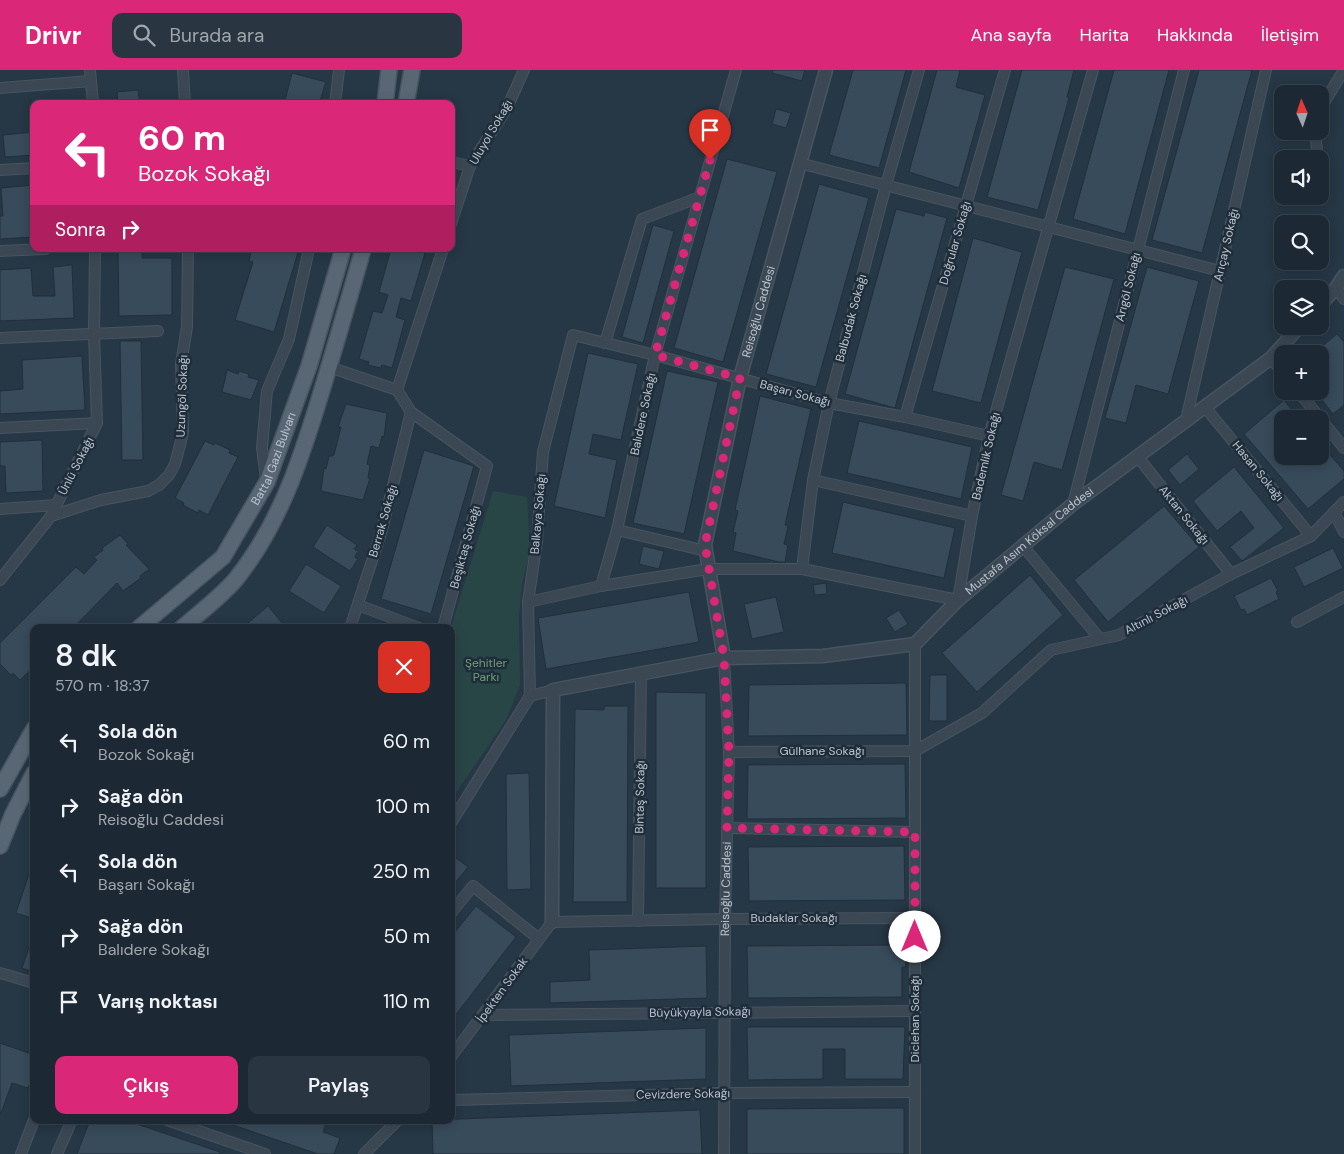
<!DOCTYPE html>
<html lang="tr">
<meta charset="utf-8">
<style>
:root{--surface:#1c2934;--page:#293540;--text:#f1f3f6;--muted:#a0a6ac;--line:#3a454f;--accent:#db2777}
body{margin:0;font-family:"DM Sans",sans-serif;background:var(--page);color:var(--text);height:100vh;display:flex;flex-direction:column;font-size:19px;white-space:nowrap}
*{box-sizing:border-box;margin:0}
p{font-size:16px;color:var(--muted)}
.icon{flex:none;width:28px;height:28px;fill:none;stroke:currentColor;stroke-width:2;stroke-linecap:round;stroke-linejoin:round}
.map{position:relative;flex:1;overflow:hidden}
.panel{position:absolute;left:30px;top:554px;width:425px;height:500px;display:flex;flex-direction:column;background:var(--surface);border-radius:10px;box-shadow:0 2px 12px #0003,0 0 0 1px var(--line)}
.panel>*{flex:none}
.guide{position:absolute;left:30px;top:30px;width:425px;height:152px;border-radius:10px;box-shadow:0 2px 12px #0003,0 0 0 1px var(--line);background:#db2777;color:#fff;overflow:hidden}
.needle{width:32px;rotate:357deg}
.buttons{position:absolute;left:1274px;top:15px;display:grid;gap:10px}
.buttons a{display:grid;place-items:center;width:55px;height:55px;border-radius:10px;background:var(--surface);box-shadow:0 2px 12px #0003,0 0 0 1px var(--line);font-size:25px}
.pin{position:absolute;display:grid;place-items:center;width:42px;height:42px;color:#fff;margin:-51px -21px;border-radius:50% 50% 50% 0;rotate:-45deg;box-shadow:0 0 5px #0007}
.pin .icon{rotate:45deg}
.me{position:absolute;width:55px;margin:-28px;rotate:0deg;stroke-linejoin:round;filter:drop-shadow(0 0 4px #0008)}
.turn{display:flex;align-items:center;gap:18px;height:105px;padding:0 25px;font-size:22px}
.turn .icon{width:65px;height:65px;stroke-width:2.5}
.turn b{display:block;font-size:35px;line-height:42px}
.then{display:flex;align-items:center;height:48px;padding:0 25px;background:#0003;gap:10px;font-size:19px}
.round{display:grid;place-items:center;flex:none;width:52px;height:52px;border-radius:10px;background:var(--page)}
.headline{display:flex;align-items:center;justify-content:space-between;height:85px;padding:0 25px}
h1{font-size:30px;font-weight:600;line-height:38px}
.primary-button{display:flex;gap:10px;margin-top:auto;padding:10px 25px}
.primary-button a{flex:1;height:58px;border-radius:10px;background:var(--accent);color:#fff;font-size:20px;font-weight:600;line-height:58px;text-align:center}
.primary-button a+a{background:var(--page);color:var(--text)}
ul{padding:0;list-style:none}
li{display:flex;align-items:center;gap:15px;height:65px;padding:0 25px}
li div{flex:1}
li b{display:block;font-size:19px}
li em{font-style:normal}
header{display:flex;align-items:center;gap:30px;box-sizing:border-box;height:70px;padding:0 25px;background:var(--accent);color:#fff}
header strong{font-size:24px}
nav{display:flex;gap:28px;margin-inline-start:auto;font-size:18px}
.search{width:350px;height:45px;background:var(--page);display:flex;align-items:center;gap:12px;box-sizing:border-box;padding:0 18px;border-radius:10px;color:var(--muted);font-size:19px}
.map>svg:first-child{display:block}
.green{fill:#294646}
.building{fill:#384b5b;stroke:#222f3c}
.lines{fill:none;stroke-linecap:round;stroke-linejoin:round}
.minor-casing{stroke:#485460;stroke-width:12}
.tertiary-casing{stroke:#485460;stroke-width:15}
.primary-casing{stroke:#485460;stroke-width:18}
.minor{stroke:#3b4854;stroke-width:10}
.tertiary{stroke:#3b4854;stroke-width:12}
.primary{stroke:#596774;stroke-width:15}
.route{stroke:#db2777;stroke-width:9;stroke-dasharray:0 16.2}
.labels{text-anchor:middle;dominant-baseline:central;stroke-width:5;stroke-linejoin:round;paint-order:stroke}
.street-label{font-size:12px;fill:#b9c3cd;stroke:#1f2d3a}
.park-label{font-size:12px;fill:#6f9f74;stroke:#1f2d3a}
</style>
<header>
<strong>Drivr</strong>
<div class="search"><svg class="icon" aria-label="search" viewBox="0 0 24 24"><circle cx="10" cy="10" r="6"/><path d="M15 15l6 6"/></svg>Burada ara</div>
<nav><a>Ana sayfa</a><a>Harita</a><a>Hakkında</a><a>İletişim</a></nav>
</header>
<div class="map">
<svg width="1344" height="1084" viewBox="0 0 1344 1084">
<rect width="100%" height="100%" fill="#263745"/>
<polygon class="green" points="493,421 527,427 530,481 522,514 519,547 520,615 506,650 451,730 451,557"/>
<g class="building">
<polygon points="773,0 805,0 802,11 772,3"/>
<polygon points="853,0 906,0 879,98 829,85"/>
<polygon points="937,0 960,0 956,17 985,25 959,118 909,102"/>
<polygon points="1022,0 1074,0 1067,27 1069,28 1038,140 987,127"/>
<polygon points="1114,0 1169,0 1125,164 1073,149"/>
<polygon points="1199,0 1252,0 1202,183 1152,170"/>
<polygon points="292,3 326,12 319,34 284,34"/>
<polygon points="138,20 140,34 118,34 117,22"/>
<polygon points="776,39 791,43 786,58 772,54"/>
<polygon points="34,62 34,85 5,87 3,65"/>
<polygon points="727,89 777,102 723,292 674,278"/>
<polygon points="819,114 869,128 816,317 766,304"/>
<polygon points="34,115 34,167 0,169 0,146 3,146 1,118"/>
<polygon points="896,139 924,146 925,142 947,148 895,338 845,324"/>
<polygon points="653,155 674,161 643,273 622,267"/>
<polygon points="973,168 1022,182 981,333 932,321"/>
<polygon points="118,179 142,179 142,188 172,188 172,245 119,246"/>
<polygon points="252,179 299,179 274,262 235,250 253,192 249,191"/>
<polygon points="391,179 411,179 425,183 411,231 401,228 396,247 405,250 392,298 382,295 381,298 368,295 369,292 359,289 373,241 382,243 388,225 379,222"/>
<polygon points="72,195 74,248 0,251 0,200 31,198 33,226 55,226 53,197"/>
<polygon points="1065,197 1114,209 1062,400 1034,392 1023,431 1001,425"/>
<polygon points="1147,197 1199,211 1168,324 1136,315 1126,353 1105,348"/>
<polygon points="1337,264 1344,272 1344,335 1333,344 1315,321 1320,321 1320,278"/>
<polygon points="120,271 141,271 143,390 122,390"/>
<polygon points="588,283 638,294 621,370 593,364 589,384 617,390 605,448 554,436"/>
<polygon points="82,286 85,340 0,344 0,321 23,319 22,290"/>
<polygon points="227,300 238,304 239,301 249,304 248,307 259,310 251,330 222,322"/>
<polygon points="667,301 718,312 684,464 633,453"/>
<polygon points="760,326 811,339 785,455 788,456 784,474 788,475 785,492 779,492 733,481 736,463 733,462 738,441 735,440"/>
<polygon points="1284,330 1299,349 1282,349 1282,386 1320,386 1320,373 1344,401 1344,409 1308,439 1244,364"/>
<polygon points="346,334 387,343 384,367 382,366 379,378 371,376 367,394 370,395 368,408 370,408 363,430 321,421 324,398 326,399 329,386 332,386 334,385 341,357 338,357"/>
<polygon points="859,351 972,377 961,429 847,403"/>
<polygon points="42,370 43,421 6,423 5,396 0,396 0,372"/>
<polygon points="205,371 214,375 215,373 230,380 229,383 238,387 208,445 199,440 198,443 183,435 184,433 175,428"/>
<polygon points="424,380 474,396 431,544 381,529"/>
<polygon points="1187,384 1199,399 1180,415 1168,400"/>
<polygon points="1234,397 1284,458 1242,491 1230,477 1254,458 1241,441 1217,461 1193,431"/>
<polygon points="843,432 955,458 944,508 832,483"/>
<polygon points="1164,436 1199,477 1108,552 1074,510"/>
<polygon points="327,455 357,475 354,479 358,481 355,487 358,489 350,501 313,477"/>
<polygon points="120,465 128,474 126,475 149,499 140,506 141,508 123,521 117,513 73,558 34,558 34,597 20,610 13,603 11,605 0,594 0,573 76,497 84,504 97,490 94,487 103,480 102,478"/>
<polygon points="643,476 664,481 659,499 639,494"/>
<polygon points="1333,478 1343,498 1304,517 1294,497"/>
<polygon points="306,494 341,516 324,543 289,521"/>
<polygon points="1030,505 1063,545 977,622 942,583"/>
<polygon points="1271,508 1278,521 1276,522 1279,529 1247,545 1244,539 1241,540 1234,526"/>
<polygon points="826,513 827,524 815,525 813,515"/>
<polygon points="689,522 699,572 546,599 538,548"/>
<polygon points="776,527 784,562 752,569 744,534"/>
<polygon points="268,536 286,558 242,558"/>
<polygon points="899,540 908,554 895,562 886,548"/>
<polygon points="930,605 947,605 947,651 929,651"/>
<polygon points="906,613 907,665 748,666 749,615"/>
<polygon points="656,622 706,623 706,818 656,818"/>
<polygon points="604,636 628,636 627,832 573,832 575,639 604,640"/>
<polygon points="905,694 906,748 747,749 748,695"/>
<polygon points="529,703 531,819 507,820 506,704"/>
<polygon points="904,776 905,830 749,831 748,777"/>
<polygon points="451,784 468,797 451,818"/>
<polygon points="32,795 34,795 34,849 16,843"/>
<polygon points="476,836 516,867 451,951 451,867"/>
<polygon points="32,869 34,869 34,902 22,898"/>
<polygon points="905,875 906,897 902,897 902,927 748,928 747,876"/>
<polygon points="706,876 707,928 550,933 550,912 590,910 589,880"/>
<polygon points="747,957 905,957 903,1009 845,1009 845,979 823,979 823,1009 748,1010"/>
<polygon points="706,958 706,1009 511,1016 509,965"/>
<polygon points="0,973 34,985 34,1002 28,1018 12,1013 1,1043 0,1043"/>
<polygon points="885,1038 904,1038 904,1084 747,1084 747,1039"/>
<polygon points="700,1040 702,1084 433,1084 432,1050"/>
<polygon points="90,1050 125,1050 220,1082 219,1084 77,1084"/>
<polygon points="224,1050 327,1050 323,1062 340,1068 334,1084 318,1084 224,1052"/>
</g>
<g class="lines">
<g class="minor-casing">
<g id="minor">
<polyline points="90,0 93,34"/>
<polyline points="183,0 185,34"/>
<polyline points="0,18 91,11"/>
<polyline points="335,34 339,0"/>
<polyline points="1320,39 1344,0"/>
<polyline points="1315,61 1318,89"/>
<polyline points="451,92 470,96"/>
<polyline points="799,93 1220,201"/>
<polyline points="1320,99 1322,111"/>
<polyline points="0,100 34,98"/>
<polyline points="451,154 470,96 507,38 524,0"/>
<polyline points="0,181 45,179"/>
<polyline points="1336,218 1344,229"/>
<polyline points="0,268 158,261"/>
<polyline points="605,273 642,149 700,127"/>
<polyline points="1271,288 1282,302"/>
<polyline points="329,297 397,320 411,342 487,396 443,558"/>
<polyline points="397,320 443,179"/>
<polyline points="1298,321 1344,378"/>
<polyline points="1204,336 1311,466"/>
<polyline points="905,347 1005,0"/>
<polyline points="1186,350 1266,0"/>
<polyline points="0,358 97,353"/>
<polyline points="1137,386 1231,504"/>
<polyline points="266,409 262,378 267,321 289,269 309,179"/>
<polyline points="813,410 972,446"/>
<polyline points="1073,434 1184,0"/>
<polyline points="0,439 56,435"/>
<polyline points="1334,442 1344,462"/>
<polyline points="51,446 101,430 148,421 159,415 169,405 175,394 183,363 181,294 187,257 188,179"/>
<polyline points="617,460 706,481"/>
<polyline points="1023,476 1100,569"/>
<polyline points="802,499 813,410 829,333 886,115 919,0"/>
<polyline points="0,510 51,446 97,353 94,264 95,179"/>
<polyline points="601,516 617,460 655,285 736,0"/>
<polyline points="528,532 601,516 708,499 802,499 958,530 972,446 989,366 1093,0"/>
<polyline points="358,535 419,558"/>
<polyline points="1297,552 1344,527"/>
<polyline points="350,558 382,460 411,342"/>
<polyline points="915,574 915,1084"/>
<polyline points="530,626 528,532 537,471 543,382 573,265 655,285 829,333 905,347 989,366"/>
<polyline points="729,682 915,681 982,643 1051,580 1119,565 1231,504 1311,466 1344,432"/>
<polyline points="451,753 530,626 553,620"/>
<polyline points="727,758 915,762"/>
<polyline points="451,843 473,816 539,869"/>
<polyline points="638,851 641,603"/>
<polyline points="0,903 34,913"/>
<polyline points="484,945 915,941"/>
<polyline points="451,987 552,852 725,849 915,848"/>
<polyline points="451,1030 724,1023 915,1022"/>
<polyline points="167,1050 265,1084"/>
<polyline points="21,1084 34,1050"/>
<polyline points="57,1084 72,1050"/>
<polyline points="364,1084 398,1050"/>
<path id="s1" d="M724,1084l1,-235 4,-167 -5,-94"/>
</g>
</g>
<g class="tertiary-casing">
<g id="tertiary">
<polyline points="1320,235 1336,218 1344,206"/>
<path id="s2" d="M724,588l-19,-113 35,-167 86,-308"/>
<path id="s3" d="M552,852l1,-232 171,-32 99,-2 92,-12 43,-44 115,-96 198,-146 29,-32"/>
</g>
</g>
<g class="primary-casing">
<g id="primary">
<polyline points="385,34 389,0"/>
<polyline points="406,34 412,0"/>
<path id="s4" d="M139,558l84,-71 44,-75 42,-116 34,-117"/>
<path d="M182,558c16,-14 41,-33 54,-49 46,-57 68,-129 89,-199 13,-44 26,-87 38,-131"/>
<polyline points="0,719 34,659"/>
<polyline points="0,776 13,744 34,703"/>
</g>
</g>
<use href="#minor" class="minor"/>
<use href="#tertiary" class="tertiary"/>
<use href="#primary" class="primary"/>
</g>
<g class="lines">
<polyline class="route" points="710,90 655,285 740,308 705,475 724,588 729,682 727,758 915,762 915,867"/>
</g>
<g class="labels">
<g class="street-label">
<text transform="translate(491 62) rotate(-60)">Uluyol Sokağı</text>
<text transform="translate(955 173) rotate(-74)">Doğrular Sokağı</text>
<text transform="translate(1226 175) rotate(-77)">Arıçay Sokağı</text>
<text transform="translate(1128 217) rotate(-76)">Arıgöl Sokağı</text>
<text stroke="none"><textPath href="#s2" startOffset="354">Reisoğlu Caddesi</textPath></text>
<text transform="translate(851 248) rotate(-75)">Balbudak Sokağı</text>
<text transform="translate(795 323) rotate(15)">Başarı Sokağı</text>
<text transform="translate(182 326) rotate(-88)">Uzungöl Sokağı</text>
<text transform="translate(643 344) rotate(-78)">Balıdere Sokağı</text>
<text transform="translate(986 386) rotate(-77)">Bademlik Sokağı</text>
<text stroke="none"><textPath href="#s4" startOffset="221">Battal Gazi Bulvarı</textPath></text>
<text transform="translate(76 396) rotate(-63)">Ünlü Sokağı</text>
<text transform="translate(1258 401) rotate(51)">Hasan Sokağı</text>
<text transform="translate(538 444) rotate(-85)">Balkaya Sokağı</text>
<text transform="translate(1184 445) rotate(51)">Aktan Sokağı</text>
<text transform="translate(383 451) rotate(-74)">Berrak Sokağı</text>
<text stroke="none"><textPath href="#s3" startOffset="752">Mustafa Asım Köksal Caddesi</textPath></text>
<text transform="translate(465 477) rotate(-75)">Beşiktaş Sokağı</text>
<text transform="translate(1156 545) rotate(-28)">Altınlı Sokağı</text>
<text x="822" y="681">Gülhane Sokağı</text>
<text transform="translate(640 727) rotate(-89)">Bintaş Sokağı</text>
<text stroke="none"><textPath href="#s1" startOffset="265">Reisoğlu Caddesi</textPath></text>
<text x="794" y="848">Budaklar Sokağı</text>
<text transform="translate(502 920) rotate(-54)">İpekten Sokak</text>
<text transform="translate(700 942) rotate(-1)">Büyükyayla Sokağı</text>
<text transform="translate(915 949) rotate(-90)">Diclehan Sokağı</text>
<text transform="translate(683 1024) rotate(-1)">Cevizdere Sokağı</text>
</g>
<g class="park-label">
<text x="486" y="593">Şehitler<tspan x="486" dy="14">Parkı</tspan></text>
</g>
</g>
</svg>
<div class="buttons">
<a><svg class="needle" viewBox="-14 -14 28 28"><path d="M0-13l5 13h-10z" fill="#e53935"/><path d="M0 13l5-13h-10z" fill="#a0a6ac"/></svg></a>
<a><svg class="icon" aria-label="sound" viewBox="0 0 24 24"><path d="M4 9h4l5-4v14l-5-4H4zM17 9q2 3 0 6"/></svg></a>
<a><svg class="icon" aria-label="search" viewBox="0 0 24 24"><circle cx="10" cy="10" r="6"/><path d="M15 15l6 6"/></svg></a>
<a><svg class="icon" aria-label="layers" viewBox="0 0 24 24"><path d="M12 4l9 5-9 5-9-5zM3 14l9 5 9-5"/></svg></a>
<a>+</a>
<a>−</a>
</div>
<div class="pin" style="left:710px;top:90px;background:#d93025"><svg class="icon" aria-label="arrive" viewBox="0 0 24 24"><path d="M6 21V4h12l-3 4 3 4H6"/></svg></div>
<svg class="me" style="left:915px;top:867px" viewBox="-20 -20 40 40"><circle r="19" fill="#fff"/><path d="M0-13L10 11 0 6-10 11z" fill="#db2777"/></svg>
<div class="guide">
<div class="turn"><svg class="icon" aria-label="left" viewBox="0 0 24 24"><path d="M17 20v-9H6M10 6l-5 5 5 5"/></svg><div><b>60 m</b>Bozok Sokağı</div></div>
<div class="then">Sonra<svg class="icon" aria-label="right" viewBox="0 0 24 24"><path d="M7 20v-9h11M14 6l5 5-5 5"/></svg></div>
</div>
<section class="panel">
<div class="headline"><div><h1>8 dk</h1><p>570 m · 18:37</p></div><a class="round" style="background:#d93025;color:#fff"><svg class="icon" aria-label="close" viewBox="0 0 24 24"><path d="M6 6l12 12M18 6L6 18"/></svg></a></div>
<ul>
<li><svg class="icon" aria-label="left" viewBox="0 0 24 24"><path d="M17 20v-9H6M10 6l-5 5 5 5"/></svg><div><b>Sola dön</b><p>Bozok Sokağı</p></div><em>60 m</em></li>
<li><svg class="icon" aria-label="right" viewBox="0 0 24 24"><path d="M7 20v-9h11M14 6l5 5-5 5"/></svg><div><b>Sağa dön</b><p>Reisoğlu Caddesi</p></div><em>100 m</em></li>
<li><svg class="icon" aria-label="left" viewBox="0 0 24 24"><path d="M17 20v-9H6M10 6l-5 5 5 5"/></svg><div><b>Sola dön</b><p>Başarı Sokağı</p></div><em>250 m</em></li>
<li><svg class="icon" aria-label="right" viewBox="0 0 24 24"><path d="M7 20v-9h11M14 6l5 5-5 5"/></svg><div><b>Sağa dön</b><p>Balıdere Sokağı</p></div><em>50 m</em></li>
<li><svg class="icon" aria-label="arrive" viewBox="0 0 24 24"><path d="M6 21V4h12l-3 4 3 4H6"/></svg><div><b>Varış noktası</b></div><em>110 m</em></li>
</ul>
<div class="primary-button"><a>Çıkış</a><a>Paylaş</a></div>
</section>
</div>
